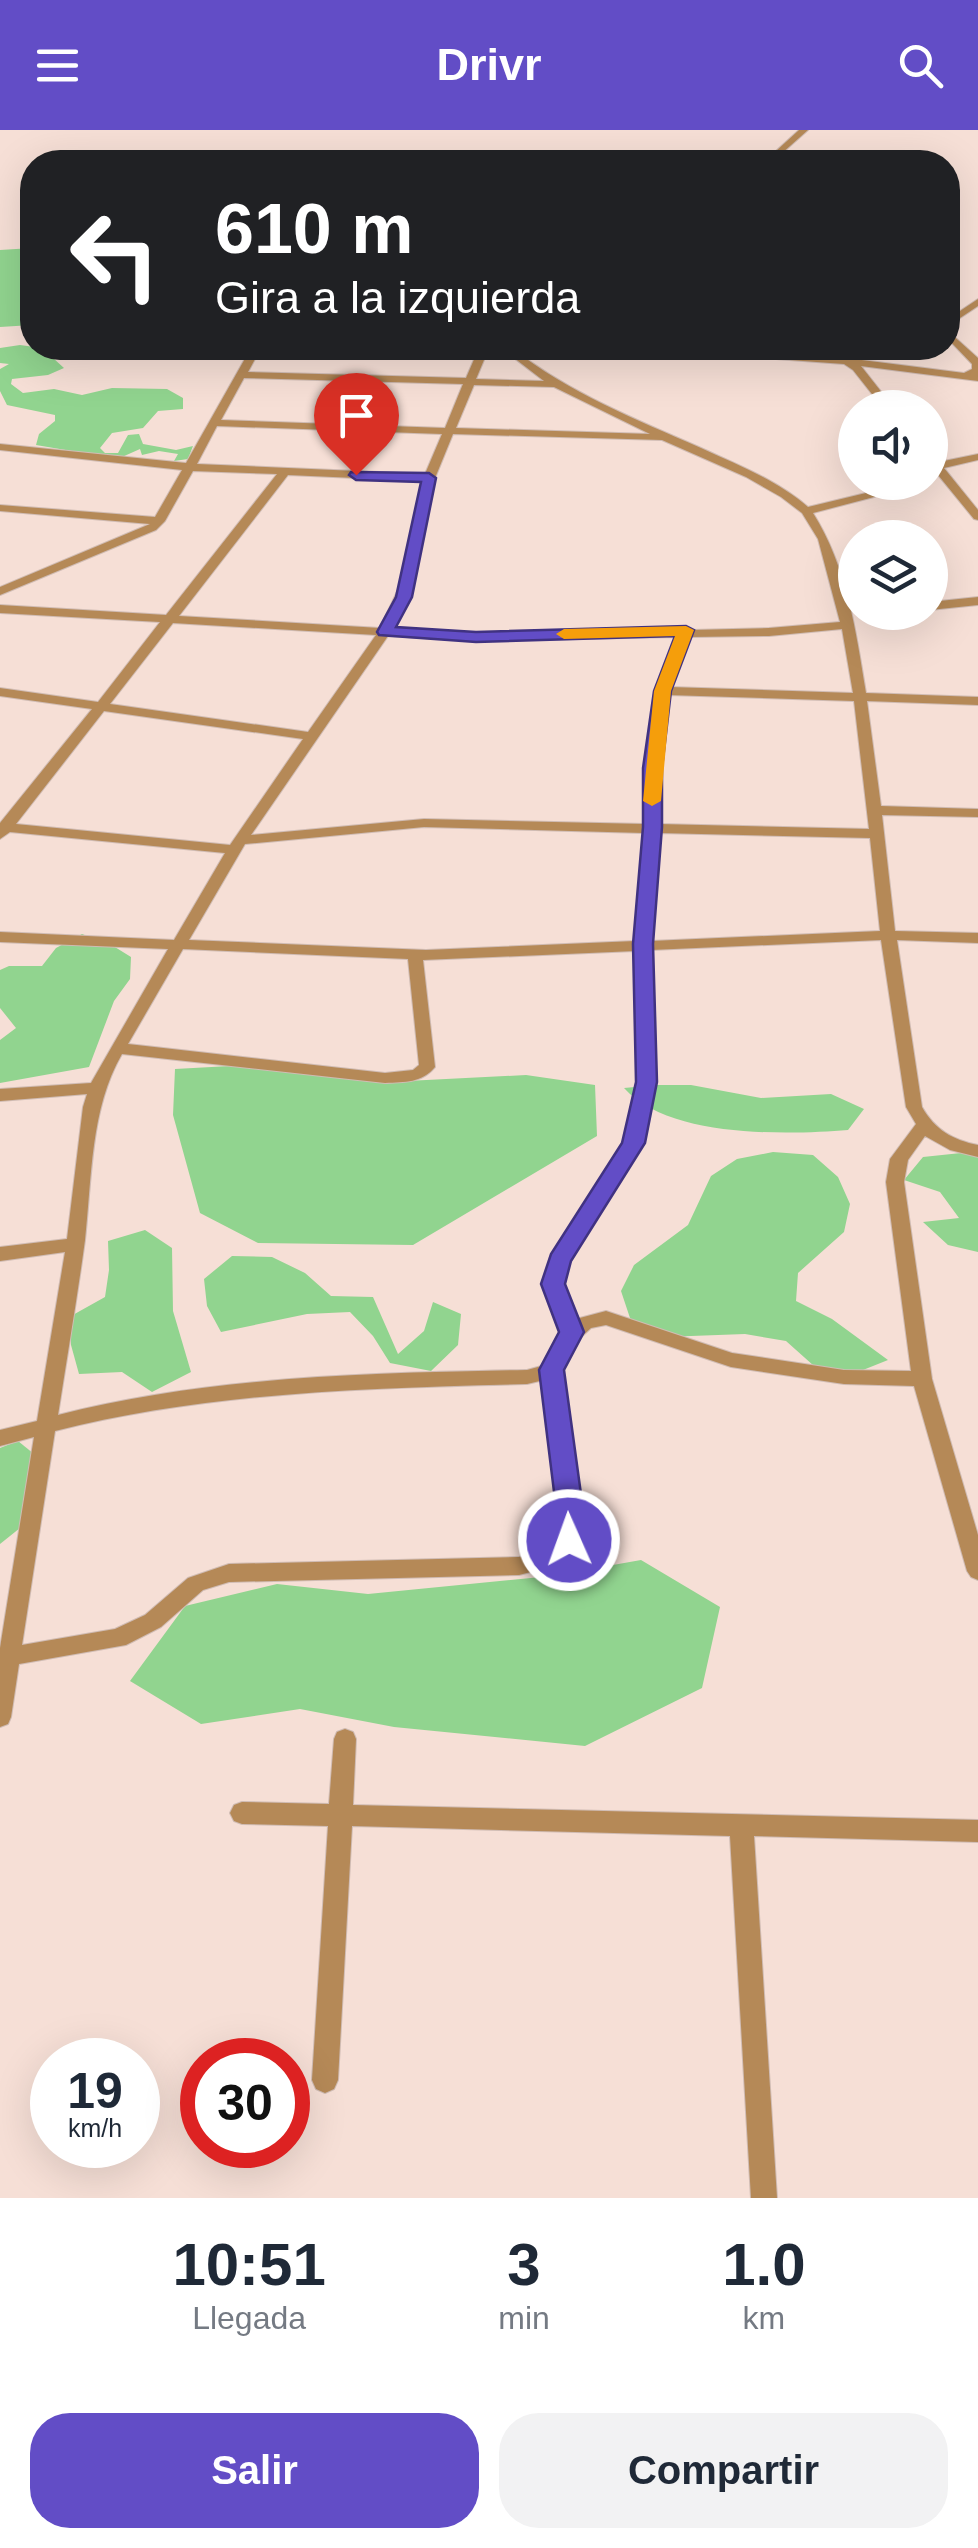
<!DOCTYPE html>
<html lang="es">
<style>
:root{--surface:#fff;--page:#f2f2f3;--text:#1f2937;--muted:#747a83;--accent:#624dc6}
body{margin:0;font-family:Arial,sans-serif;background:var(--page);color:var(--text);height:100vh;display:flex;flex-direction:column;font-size:38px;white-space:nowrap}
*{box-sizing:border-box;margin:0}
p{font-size:32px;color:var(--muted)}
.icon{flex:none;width:55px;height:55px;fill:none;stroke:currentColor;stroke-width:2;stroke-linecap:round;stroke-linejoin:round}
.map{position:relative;height:2068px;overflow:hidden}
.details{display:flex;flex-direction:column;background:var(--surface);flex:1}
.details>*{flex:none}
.hud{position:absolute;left:20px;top:20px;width:940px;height:210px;border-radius:40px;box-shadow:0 10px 40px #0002;background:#202124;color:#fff;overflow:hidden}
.buttons{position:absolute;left:838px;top:260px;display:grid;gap:20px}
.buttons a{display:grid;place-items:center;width:110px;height:110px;border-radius:50%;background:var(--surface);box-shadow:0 10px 40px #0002;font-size:50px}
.speed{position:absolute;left:30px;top:1908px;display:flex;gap:20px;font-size:50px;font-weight:700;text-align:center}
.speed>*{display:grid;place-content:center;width:130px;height:130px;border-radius:50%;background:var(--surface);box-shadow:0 10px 40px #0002;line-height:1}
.speed small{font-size:25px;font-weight:400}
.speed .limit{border:15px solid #d22;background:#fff;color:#111}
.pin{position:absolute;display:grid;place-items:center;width:85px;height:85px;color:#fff;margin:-102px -42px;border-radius:50% 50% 50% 0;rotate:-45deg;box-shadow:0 0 10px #0007}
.pin .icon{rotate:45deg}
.me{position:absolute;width:110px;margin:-55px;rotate:358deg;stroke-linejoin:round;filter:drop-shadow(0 0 8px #0008)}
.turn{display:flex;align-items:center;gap:35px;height:210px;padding:0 30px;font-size:45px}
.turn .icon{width:130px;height:130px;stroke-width:2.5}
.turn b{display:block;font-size:70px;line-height:85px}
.eta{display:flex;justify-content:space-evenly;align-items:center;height:170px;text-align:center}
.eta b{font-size:60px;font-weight:700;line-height:70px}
.cta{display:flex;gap:20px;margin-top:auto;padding:20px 30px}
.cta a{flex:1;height:115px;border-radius:40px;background:var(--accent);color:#fff;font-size:40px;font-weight:700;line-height:115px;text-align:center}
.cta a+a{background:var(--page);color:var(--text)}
header{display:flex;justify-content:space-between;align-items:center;height:130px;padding:0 30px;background:var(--accent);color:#fff;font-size:45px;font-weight:700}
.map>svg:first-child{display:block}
.green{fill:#91d48f}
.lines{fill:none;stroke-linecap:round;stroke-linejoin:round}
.minor-casing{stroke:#d0bcb4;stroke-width:2}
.minor{fill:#b58957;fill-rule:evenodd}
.route{fill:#624dc6;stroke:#403281;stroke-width:2.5}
.slow{fill:#f59e0b}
</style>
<header><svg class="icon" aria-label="menu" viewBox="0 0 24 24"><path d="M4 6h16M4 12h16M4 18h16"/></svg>Drivr<svg class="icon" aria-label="search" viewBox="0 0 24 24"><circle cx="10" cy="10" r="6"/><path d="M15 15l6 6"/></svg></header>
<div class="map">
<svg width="978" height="2068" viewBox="0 0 978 2068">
<rect width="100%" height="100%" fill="#f6dfd6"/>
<g class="green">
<polygon points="32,118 32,195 0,197 0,120"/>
<polygon points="20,215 42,218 64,238 48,245 12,249 11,254 23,263 54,259 82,265 112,258 167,259 183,268 183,279 158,281 143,298 112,303 100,318 105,323 118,323 128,305 139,304 143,314 176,320 193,316 188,329 174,331 178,324 159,321 142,325 140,319 122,327 101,326 36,315 39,304 55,291 55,285 7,275 0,261 0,239 9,234 0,233 0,218"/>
<polygon points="82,804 110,814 131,827 130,849 114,871 89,937 0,953 0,910 16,898 0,878 0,840 9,836 42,836 56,818"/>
<polygon points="248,935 387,952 526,945 595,955 597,1006 413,1115 258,1113 200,1083 173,985 175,939"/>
<path d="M657,955h34l70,13 70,-4 33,15 -16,21c-63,5 -179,8 -224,-42z"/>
<polygon points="773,1022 813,1025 838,1047 850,1074 844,1102 798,1143 796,1171 832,1189 888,1230 853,1244 814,1236 786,1211 745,1204 664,1207 631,1191 621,1161 634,1135 688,1095 711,1046 737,1029"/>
<polygon points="961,1023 978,1026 978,1122 948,1115 923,1092 959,1088 940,1062 904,1050 923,1027"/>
<polygon points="145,1100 172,1118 173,1181 191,1242 152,1262 122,1242 79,1244 71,1215 71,1186 105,1167 109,1140 108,1111"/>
<polygon points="232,1126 272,1127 305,1143 331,1166 373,1167 398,1224 424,1201 433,1172 461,1184 458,1215 431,1241 390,1233 373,1206 350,1182 307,1184 221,1202 207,1176 204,1149"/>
<polygon points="18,1311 34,1324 25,1394 0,1414 0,1318"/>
<polygon points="641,1430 720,1477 702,1558 585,1616 394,1597 300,1579 201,1594 130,1551 185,1476 277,1454 368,1464 551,1446"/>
</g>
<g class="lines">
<g class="minor-casing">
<g id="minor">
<polygon points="799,0 808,0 772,32 764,32"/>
<polygon points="978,169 978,176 948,196 948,189"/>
<polygon points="948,201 978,228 978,251 861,236 894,278 883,278 853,240 844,234 668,221 663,218 702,218 846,228 964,243 972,239 972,234 948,209"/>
<path d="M251,218h10l-13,24 218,6 13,-30h10l-13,31 68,2 -43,-33h11c57,45 123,71 189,100 37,17 76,32 107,59l58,-14 22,-11h15l-29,15 -61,16c34,54 43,118 53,180l112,4v8l-111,-4 14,105 97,3v8l-96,-2 13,116 83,2v10l-81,-3 25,167c13,23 31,33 56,38v12l-28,-7 -25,-14 -17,24 -4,22 28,197 46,156v45l-7,-3 -4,-6 -53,-185 -70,-2 -113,-17 -125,-42 -15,3 -13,12 -16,30 19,146 -2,25 -21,24 -39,10 -290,7 -26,8 -42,37 -35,18 -107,19 -8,53 -3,7 -8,3v-79l34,-211 -34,9v-16l37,-9 28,-169 -65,9v-14l67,-8 16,-132 4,-13 -87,7v-12l91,-6 77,-134 -168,-7v-10l174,8 51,-87 -215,-21 -10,7v-16l92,-114 -92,-13v-8l98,14 62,-80 -160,-9v-8l166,10 111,-141 -84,-3 -28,50 -9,9 -156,65v-8l150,-63 -150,-13v-6l155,12 27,-47 -182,-20v-6l186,19zM244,248l219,6 -18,44 -224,-8zM474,255l80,2 96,47 -194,-6zM217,296l225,8 -17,40 -228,-10zM453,304l209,6 84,37 35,20 21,16 16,26 22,83 -71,6 -78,2 -5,-3 -5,3 -205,3 -83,-5 22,-49 20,-101zM288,345l135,6 -20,98 -23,49 -201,-12zM173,493l203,12 -68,97 -198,-28zM842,499l11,64 -183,-6 20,-50 79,-1zM388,506l88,5 201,-4 -22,54 -10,77v56l-221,-5 -173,16zM668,565l186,6 15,128 -210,-5v-56zM104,581l199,28 -73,106 -214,-21zM424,697l220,6 -9,108 -209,9 -237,-10 56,-96zM659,703l211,5 10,93 -229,10zM881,810l25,167 10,17 -26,35 -4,23 25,189 -67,-1 -112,-17 -126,-42 -30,8 -14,-35 6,-23 75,-118 12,-61 -4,-132zM183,819l225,10 11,106 -6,5 -28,3 -257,-29zM635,821l4,131 -14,61 -75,117 -6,24 19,49 -18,32 -18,5c-156,3 -317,6 -469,45 9,-58 19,-116 27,-175 7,-62 5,-131 37,-186l263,29c20,-1 37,0 50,-16l-12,-107zM544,1250l17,136 -2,22 -14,14 -26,5 -290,7 -41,14 -43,37 -30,14 -93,16 33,-214c153,-39 315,-43 472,-47z"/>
<polygon points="978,324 978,330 944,338 978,380 978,390 974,389 934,340 930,340 930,325 939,332"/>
<polygon points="978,467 978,475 930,480 930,472"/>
<polygon points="345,1599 353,1602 356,1609 353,1675 978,1690 978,1712 754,1706 777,2068 751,2068 730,1706 352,1696 338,1950 334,1959 325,1963 316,1959 312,1950 328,1696 242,1694 234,1691 230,1683 234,1675 242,1672 329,1674 334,1609 337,1602"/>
</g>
</g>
<use href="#minor" class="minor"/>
</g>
<polygon class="route" points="351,342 429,343 436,348 412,467 396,497 476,502 686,496 694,500 671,561 662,638 662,697 653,814 657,952 645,1013 571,1131 565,1154 584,1202 564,1240 584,1386 579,1418 569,1422 560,1418 556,1410 557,1386 539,1240 559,1202 541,1154 551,1124 622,1013 636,952 633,814 643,697 643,638 654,561 675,506 476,512 379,505 377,502 396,467 421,352 356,350 349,345"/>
<polygon class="slow" points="686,496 694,500 671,561 661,671 652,676 643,671 654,561 675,506 564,509 556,504 564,499"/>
</svg>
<div class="buttons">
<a><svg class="icon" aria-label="sound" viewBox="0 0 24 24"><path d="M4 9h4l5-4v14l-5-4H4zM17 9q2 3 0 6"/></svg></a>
<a><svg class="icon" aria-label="layers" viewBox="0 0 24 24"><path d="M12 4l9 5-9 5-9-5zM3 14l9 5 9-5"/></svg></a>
</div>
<div class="speed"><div>19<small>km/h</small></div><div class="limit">30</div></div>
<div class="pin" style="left:356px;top:345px;background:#d93025"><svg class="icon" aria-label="arrive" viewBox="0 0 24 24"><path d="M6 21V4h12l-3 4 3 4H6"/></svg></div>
<svg class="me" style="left:569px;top:1410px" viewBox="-20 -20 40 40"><circle r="17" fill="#624dc6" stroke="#fff" stroke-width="3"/><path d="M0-11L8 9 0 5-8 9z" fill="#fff"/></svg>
<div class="hud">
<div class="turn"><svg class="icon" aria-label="left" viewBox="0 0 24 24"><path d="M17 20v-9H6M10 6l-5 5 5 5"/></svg><div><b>610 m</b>Gira a la izquierda</div></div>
</div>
</div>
<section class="details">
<div class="eta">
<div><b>10:51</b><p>Llegada</p></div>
<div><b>3</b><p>min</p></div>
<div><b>1.0</b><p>km</p></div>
</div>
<div class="cta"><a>Salir</a><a>Compartir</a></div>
</section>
